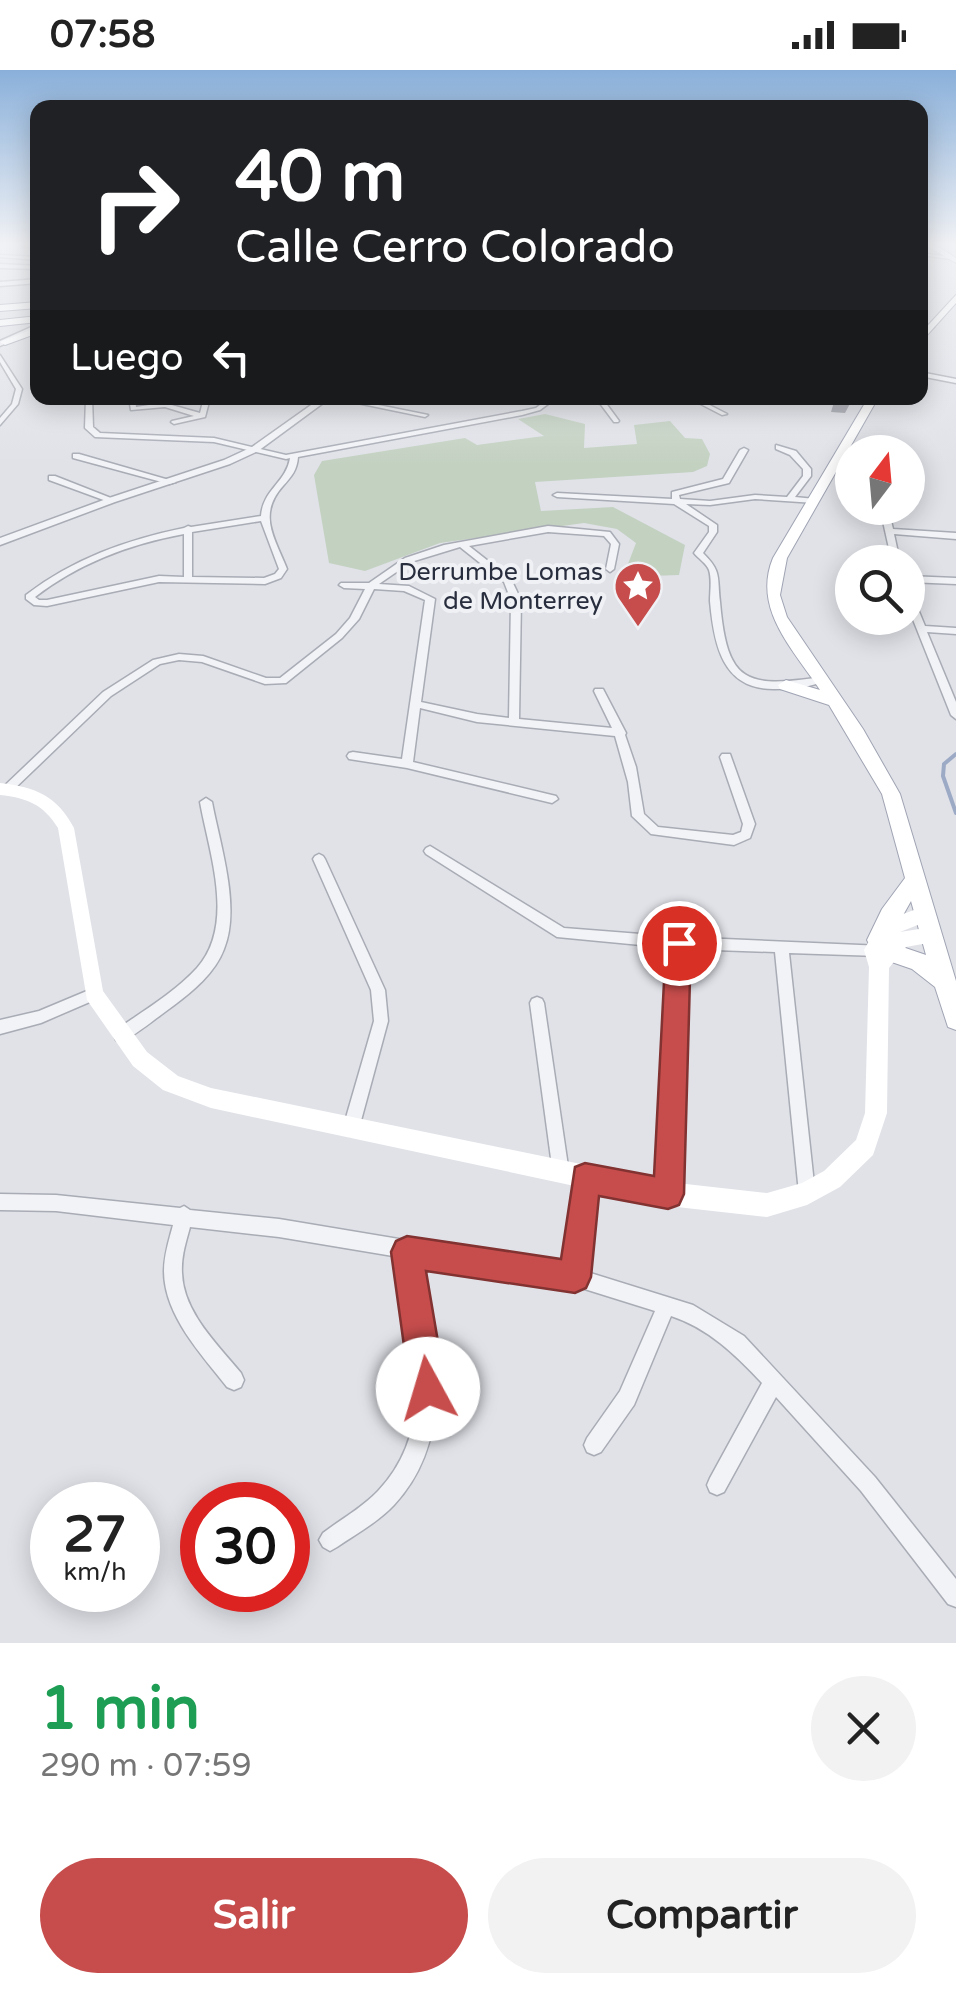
<!DOCTYPE html>
<html lang="es">
<meta charset="utf-8">
<style>
:root{--surface:#fff;--page:#f2f2f2;--text:#222;--muted:#767676;--accent:#c64d4c}
body{margin:0;font-family:"Varela Round",sans-serif;background:var(--page);color:var(--text);height:100vh;display:flex;flex-direction:column;font-size:38px;white-space:nowrap}
*{box-sizing:border-box;margin:0}
p{font-size:32px;color:var(--muted)}
.icon{flex:none;width:55px;height:55px;fill:none;stroke:currentColor;stroke-width:2;stroke-linecap:round;stroke-linejoin:round}
.map{position:relative;height:1573px;overflow:hidden}
.drawer{display:flex;flex-direction:column;background:var(--surface);flex:1}
.drawer>*{flex:none}
.banner{position:absolute;left:30px;top:30px;width:898px;height:305px;border-radius:20px;box-shadow:0 5px 25px #0003;background:#202124;color:#fff;overflow:hidden}
.needle{width:65px;rotate:16deg}
.fabs{position:absolute;left:835px;top:365px;display:grid;gap:20px}
.fabs a{display:grid;place-items:center;width:90px;height:90px;border-radius:50%;background:var(--surface);box-shadow:0 5px 25px #0003;font-size:50px}
.speed{position:absolute;left:30px;top:1412px;display:flex;gap:20px;font-size:50px;font-weight:700;text-align:center}
.speed>*{display:grid;place-content:center;width:130px;height:130px;border-radius:50%;background:var(--surface);box-shadow:0 5px 25px #0003;line-height:1}
.speed small{font-size:25px;font-weight:400}
.speed .limit{border:15px solid #d22;background:#fff;color:#111}
.pin{position:absolute;display:grid;place-items:center;width:85px;height:85px;color:#fff;margin:-42px;border:5px solid #fff;border-radius:50%;box-shadow:0 2px 10px #0007}
.me{position:absolute;width:110px;margin:-55px;rotate:354deg;stroke-linejoin:round;filter:drop-shadow(0 0 8px #0008)}
.turn{display:flex;align-items:center;gap:35px;height:210px;padding:0 40px;font-size:45px}
.turn .icon{width:130px;height:130px;stroke-width:2.5}
.turn b{display:block;font-size:70px;line-height:85px}
.then{display:flex;align-items:center;height:95px;padding:0 40px;background:#0003;gap:20px;font-size:38px}
.round{display:grid;place-items:center;flex:none;width:105px;height:105px;border-radius:52px;background:var(--page)}
.summary{display:flex;align-items:center;justify-content:space-between;height:170px;padding:0 40px}
h1{font-size:60px;font-weight:700;line-height:75px;color:#1e9e55}
.button{display:flex;gap:20px;margin-top:auto;padding:20px 40px}
.button a{flex:1;height:115px;border-radius:60px;background:var(--accent);color:#fff;font-size:40px;font-weight:700;line-height:115px;text-align:center}
.button a+a{background:var(--page);color:var(--text)}
.status{display:flex;justify-content:space-between;align-items:center;height:70px;padding:0 50px;background:var(--surface);direction:ltr}
.status svg{height:28px;fill:currentColor}
.map>svg:first-child{display:block}
.green{fill:#c3d1c1}
.lines{fill:none;stroke-linecap:round;stroke-linejoin:round}
.stream{stroke:#9daac6;stroke-width:4}
.minor-casing{stroke:#a9acb5;stroke-width:3}
.tertiary-casing{stroke:#a9acb5;stroke-width:3}
.primary-casing{stroke:#a0a4b3;stroke-width:2}
.minor{fill:#f2f3f6;fill-rule:evenodd}
.tertiary{fill:#f2f3f6;fill-rule:evenodd}
.secondary{fill:#fff;fill-rule:evenodd}
.primary{fill:#fff;fill-rule:evenodd}
.wall{fill:#a3a5ae}
.building{fill:#bdc0ca;stroke:#84868d;stroke-width:2.5}
.route{fill:#c64d4c;stroke:#813231;stroke-width:2.5}
.labels{text-anchor:middle;dominant-baseline:central;stroke-width:8;stroke-linejoin:round;paint-order:stroke}
.far-poi-label{font-size:25px;fill:#292e3e;stroke:#eff1f5;text-anchor:end}
</style>
<div class="status"><b>07:58</b><svg viewBox="0 0 49 12"><path d="M0 12V9h3v3zM5 12V6h3v6zM10 12V3h3v9zM15 12V0h3v12zM26 1h20v11H26zM47 4h2v5h-2z"/></svg></div>
<div class="map">
<svg width="956" height="1573" viewBox="0 0 956 1573">
<rect width="100%" height="100%" fill="#e0e2e8"/>
<polygon class="green" points="545,344 585,354 584,378 637,374 634,355 670,351 685,368 702,369 710,384 707,396 693,402 535,412 541,441 613,437 685,475 679,505 623,507 636,473 617,459 584,453 440,473 365,501 329,493 314,405 322,391 465,368 477,375 544,366 518,349"/>
<g class="lines">
<polyline class="stream" points="956,684 944,694 943,706 956,743"/>
<g class="minor-casing">
<g id="minor">
<polygon points="21,176 38,176 38,178"/>
<polygon points="920,183 951,187 953,188 951,189 920,185"/>
<polygon points="0,185 38,187 38,190 0,187"/>
<polygon points="0,194 38,196 38,199 0,198"/>
<polygon points="38,209 38,213 0,216 0,212"/>
<polygon points="920,253 933,256 934,257 931,259 920,257"/>
<polygon points="0,285 22,319 18,334 0,355 0,348 12,334 16,319 0,292"/>
<polygon points="920,302 956,309 956,313 920,306"/>
<path d="M86,328h6l1,29 7,6 114,5 72,17 236,-44 14,-3 13,-10h7l-16,12 -18,5 -224,42c-1,13 -6,19 -15,29 -26,29 -8,52 4,83l-6,9 -16,6 -106,-2 -112,24 -13,-1 -8,-6v-4c47,-36 100,-55 158,-67l4,-2 3,1 70,-11c2,-27 25,-33 29,-58l-4,1 -72,-17 -119,-5 -10,-9zM261,451l18,48 -4,5 -11,4 -72,-1v-45zM184,464v43l-25,-1 -112,24h-8l-4,-3c44,-34 95,-53 149,-63z"/>
<polygon points="129,328 135,328 136,337 162,333 162,328 168,328 168,334 200,343 204,328 210,328 205,347 174,354 171,352 172,351 194,346 165,337 131,340"/>
<polygon points="333,328 344,328 428,345 425,347"/>
<polygon points="596,328 602,328 619,351 618,352 614,352"/>
<polygon points="689,328 696,328 727,344 722,345"/>
<path d="M776,375l20,6 15,18v7l-16,21 20,2v4l-60,-4 -45,6 -24,-1 31,21v7l-14,21c19,19 14,23 17,49 7,82 26,86 102,75l5,3c-14,7 -36,9 -52,9 -53,1 -61,-45 -65,-88 0,-9 2,-22 -1,-31 -2,-6 -11,-12 -15,-17l15,-21v-6l-35,-22 -117,-7 -4,-2 4,-2 115,6v-7l51,-13 17,-29 4,-2 4,2 -19,33 -50,12 1,4 30,2 45,-6 32,2 16,-21v-7l-13,-14 -14,-6z"/>
<polygon points="882,378 888,378 889,382 882,382"/>
<polygon points="73,384 79,384 176,412 169,414 73,388"/>
<polygon points="837,385 852,390 852,394 837,389"/>
<polygon points="49,406 55,406 116,430 109,432 49,410"/>
<polygon points="880,438 888,438 893,459 956,463 956,469 894,464 900,492 892,492"/>
<path d="M548,456l62,6 9,12 -5,25 -4,3 -4,-3 5,-25 -7,-8 -56,-4 -79,14 42,33 10,21 -2,119 93,9 -18,-37 1,-2h8l23,44 -1,2 11,32 8,47 14,13 75,8 8,-3 2,-8 -23,-67 2,-3h8l25,70 -5,14 -16,7 -83,-11 -19,-18 -4,-34 -13,-46 -138,-14 -57,-14 -7,54 143,34 2,3 -6,4 -145,-35 -58,-9 -2,-3 2,-3 4,-1 49,7 23,-159 -21,-9 -30,-2 -15,30 -17,19 -56,45 -21,1 -63,-22 -23,-2 -19,4 -49,32 -100,96h-8l-2,-3 102,-97 50,-32 26,-6 24,2 63,22h14l56,-44 14,-16 15,-29 -21,-1 -5,-3 2,-2h28l36,-25 39,-13zM460,477l44,35 7,18 -2,118 -32,-4 -56,-12 14,-103 -26,-13 -30,-2 32,-22z"/>
<polygon points="908,506 956,508 956,514 908,512"/>
<polygon points="908,524 913,527 925,556 956,558 956,564 927,562 956,632 956,649 951,645 908,537"/>
<path d="M206,728l6,4c8,43 29,105 12,147 -9,24 -31,42 -51,57 -17,12 -34,27 -52,36l-5,-2 -2,-5 2,-5c27,-19 58,-37 81,-62 39,-44 12,-115 3,-166z"/>
<polygon points="430,776 564,858 679,867 883,876 885,880 883,884 878,886 789,883 815,1123 813,1129 807,1131 801,1129 799,1123 775,882 686,879 676,1124 674,1130 668,1132 662,1130 660,1124 672,878 557,867 426,784 424,781 426,778"/>
<polygon points="319,784 323,786 325,789 385,920 388,951 359,1058 357,1064 351,1066 345,1064 343,1058 374,951 371,920 313,789 315,786"/>
<polygon points="94,918 99,920 101,924 99,928 41,953 0,964 0,950 39,941"/>
<polygon points="537,927 542,929 544,933 569,1103 567,1109 561,1111 555,1109 553,1103 530,933 532,929"/>
<path d="M585,1100l6,2 2,6 -9,93 109,34 51,31 131,141 81,102v28l-8,-3 -87,-113 -85,-94 -52,95 -7,3 -7,-3 -3,-7 3,-7 52,-95c-26,-28 -54,-55 -91,-67l-37,89 -33,47 -7,3 -7,-3 -3,-7 3,-7 33,-47 35,-80 -80,-25 -158,-26c16,84 42,174 -23,245 -16,17 -38,29 -57,42l-7,4 -7,-4 -4,-7 4,-7c18,-14 39,-25 55,-42 62,-65 35,-156 21,-234l-120,-20 -89,-10c-4,15 -9,30 -8,46 1,39 36,72 59,100l3,7 -3,7 -7,3 -7,-3c-26,-33 -63,-72 -63,-116 0,-16 5,-31 9,-46l-117,-14 -56,-1v-16l56,1 124,13 4,-2 6,4 89,9 288,48 10,-89 2,-6z"/>
</g>
</g>
<g class="tertiary-casing">
<g id="tertiary">
<polygon points="38,254 38,259 0,276 0,271"/>
<polygon points="321,328 330,328 258,381 230,394 115,432 0,475 0,468 109,428 224,390 252,377"/>
</g>
</g>
<g class="primary-casing">
<g id="primary">
<polygon points="927,176 937,176 956,188 956,193"/>
<polygon points="956,225 956,233 920,273 920,264"/>
<polygon points="38,232 38,238 0,241 0,235"/>
<polygon points="38,246 38,252 0,256 0,250"/>
<polygon points="38,257 38,263 5,275 0,272"/>
<path d="M868,328h10l-91,160 -7,37 7,22 76,112 37,65 56,187v49l-8,-3 -13,-40 -23,-18 -32,-11 -2,-9 -8,-3 -3,-6 15,-31 23,-31 -23,-84 -53,-89 -49,-16 -2,-4 8,-5 34,10c-27,-41 -68,-81 -47,-132zM911,831l15,54 -38,-13z"/>
</g>
</g>
<use href="#minor" class="minor"/>
<use href="#tertiary" class="tertiary"/>
<g class="secondary">
<polygon points="0,176 12,176 0,179"/>
<path d="M0,713c36,4 57,13 74,45l29,163 44,61 31,24 33,12 457,94 99,11 35,-10 22,-12 32,-31 9,-27 4,-146 -5,-17c17,-31 30,-33 62,-44l7,3 2,5 -2,5 -33,13 32,-5 7,2 2,6 -2,6 -33,6 -17,21 -2,145 -14,42 -33,32 -33,18 -40,12 -99,-11 -457,-98 -48,-18 -30,-24 -46,-66 -29,-172c-15,-24 -31,-30 -58,-33z"/>
</g>
<use href="#primary" class="primary"/>
</g>
<polygon class="wall" points="853,328 845,343 831,342 834,332"/>
<polygon class="building" points="837,328 851,328 848,333 834,332"/>
<linearGradient id="sky" x2="0" y2="1"><stop stop-color="#8ab0da"/><stop offset="0.44" stop-color="#f1f2f5"/><stop offset="1" stop-color="#f1f2f5" stop-opacity="0"/></linearGradient>
<rect width="956" height="396" fill="url(#sky)"/>
<polygon class="route" points="679,862 687,865 691,873 684,1124 679,1135 668,1139 599,1126 591,1207 586,1218 575,1223 426,1201 446,1319 440,1331 428,1337 416,1331 410,1319 391,1182 396,1171 407,1166 561,1189 575,1097 585,1093 654,1106 666,873 670,865"/>
<defs>
<g id="sight-pin" transform="scale(2.5)"><path d="M0 17L-7.5 6A9.5 9.5 0 1 1 7.5 6Z" fill="#c64d4c" stroke="#eff1f5"/><path d="M0-6L1.8-2.2L6-1.7L2.9 1.2L3.7 5.4L0 3.3L-3.7 5.4L-2.9 1.2L-6-1.7L-1.8-2.2Z" fill="#fff"/></g>
</defs>
<g fill-rule="evenodd">
<use href="#sight-pin" x="638" y="516"/>
</g>
<g class="labels">
<g class="far-poi-label">
<text x="603" y="502">Derrumbe Lomas<tspan x="603" dy="29">de Monterrey</tspan></text>
</g>
</g>
</svg>
<div class="fabs">
<a><svg class="needle" viewBox="-14 -14 28 28"><path d="M0-13l5 13h-10z" fill="#e53935"/><path d="M0 13l5-13h-10z" fill="#767676"/></svg></a>
<a><svg class="icon" aria-label="search" viewBox="0 0 24 24"><circle cx="10" cy="10" r="6"/><path d="M15 15l6 6"/></svg></a>
</div>
<div class="speed"><div>27<small>km/h</small></div><div class="limit">30</div></div>
<div class="pin" style="left:679px;top:873px;background:#d93025"><svg class="icon" aria-label="arrive" viewBox="0 0 24 24"><path d="M6 21V4h12l-3 4 3 4H6"/></svg></div>
<svg class="me" style="left:428px;top:1319px" viewBox="-20 -20 40 40"><circle r="19" fill="#fff"/><path d="M0-13L10 11 0 6-10 11z" fill="#c64d4c"/></svg>
<div class="banner">
<div class="turn"><svg class="icon" aria-label="right" viewBox="0 0 24 24"><path d="M7 20v-9h11M14 6l5 5-5 5"/></svg><div><b>40 m</b>Calle Cerro Colorado</div></div>
<div class="then">Luego<svg class="icon" aria-label="left" viewBox="0 0 24 24"><path d="M17 20v-9H6M10 6l-5 5 5 5"/></svg></div>
</div>
</div>
<section class="drawer">
<div class="summary"><div><h1>1 min</h1><p>290 m · 07:59</p></div><a class="round"><svg class="icon" aria-label="close" viewBox="0 0 24 24"><path d="M6 6l12 12M18 6L6 18"/></svg></a></div>
<div class="button"><a>Salir</a><a>Compartir</a></div>
</section>
